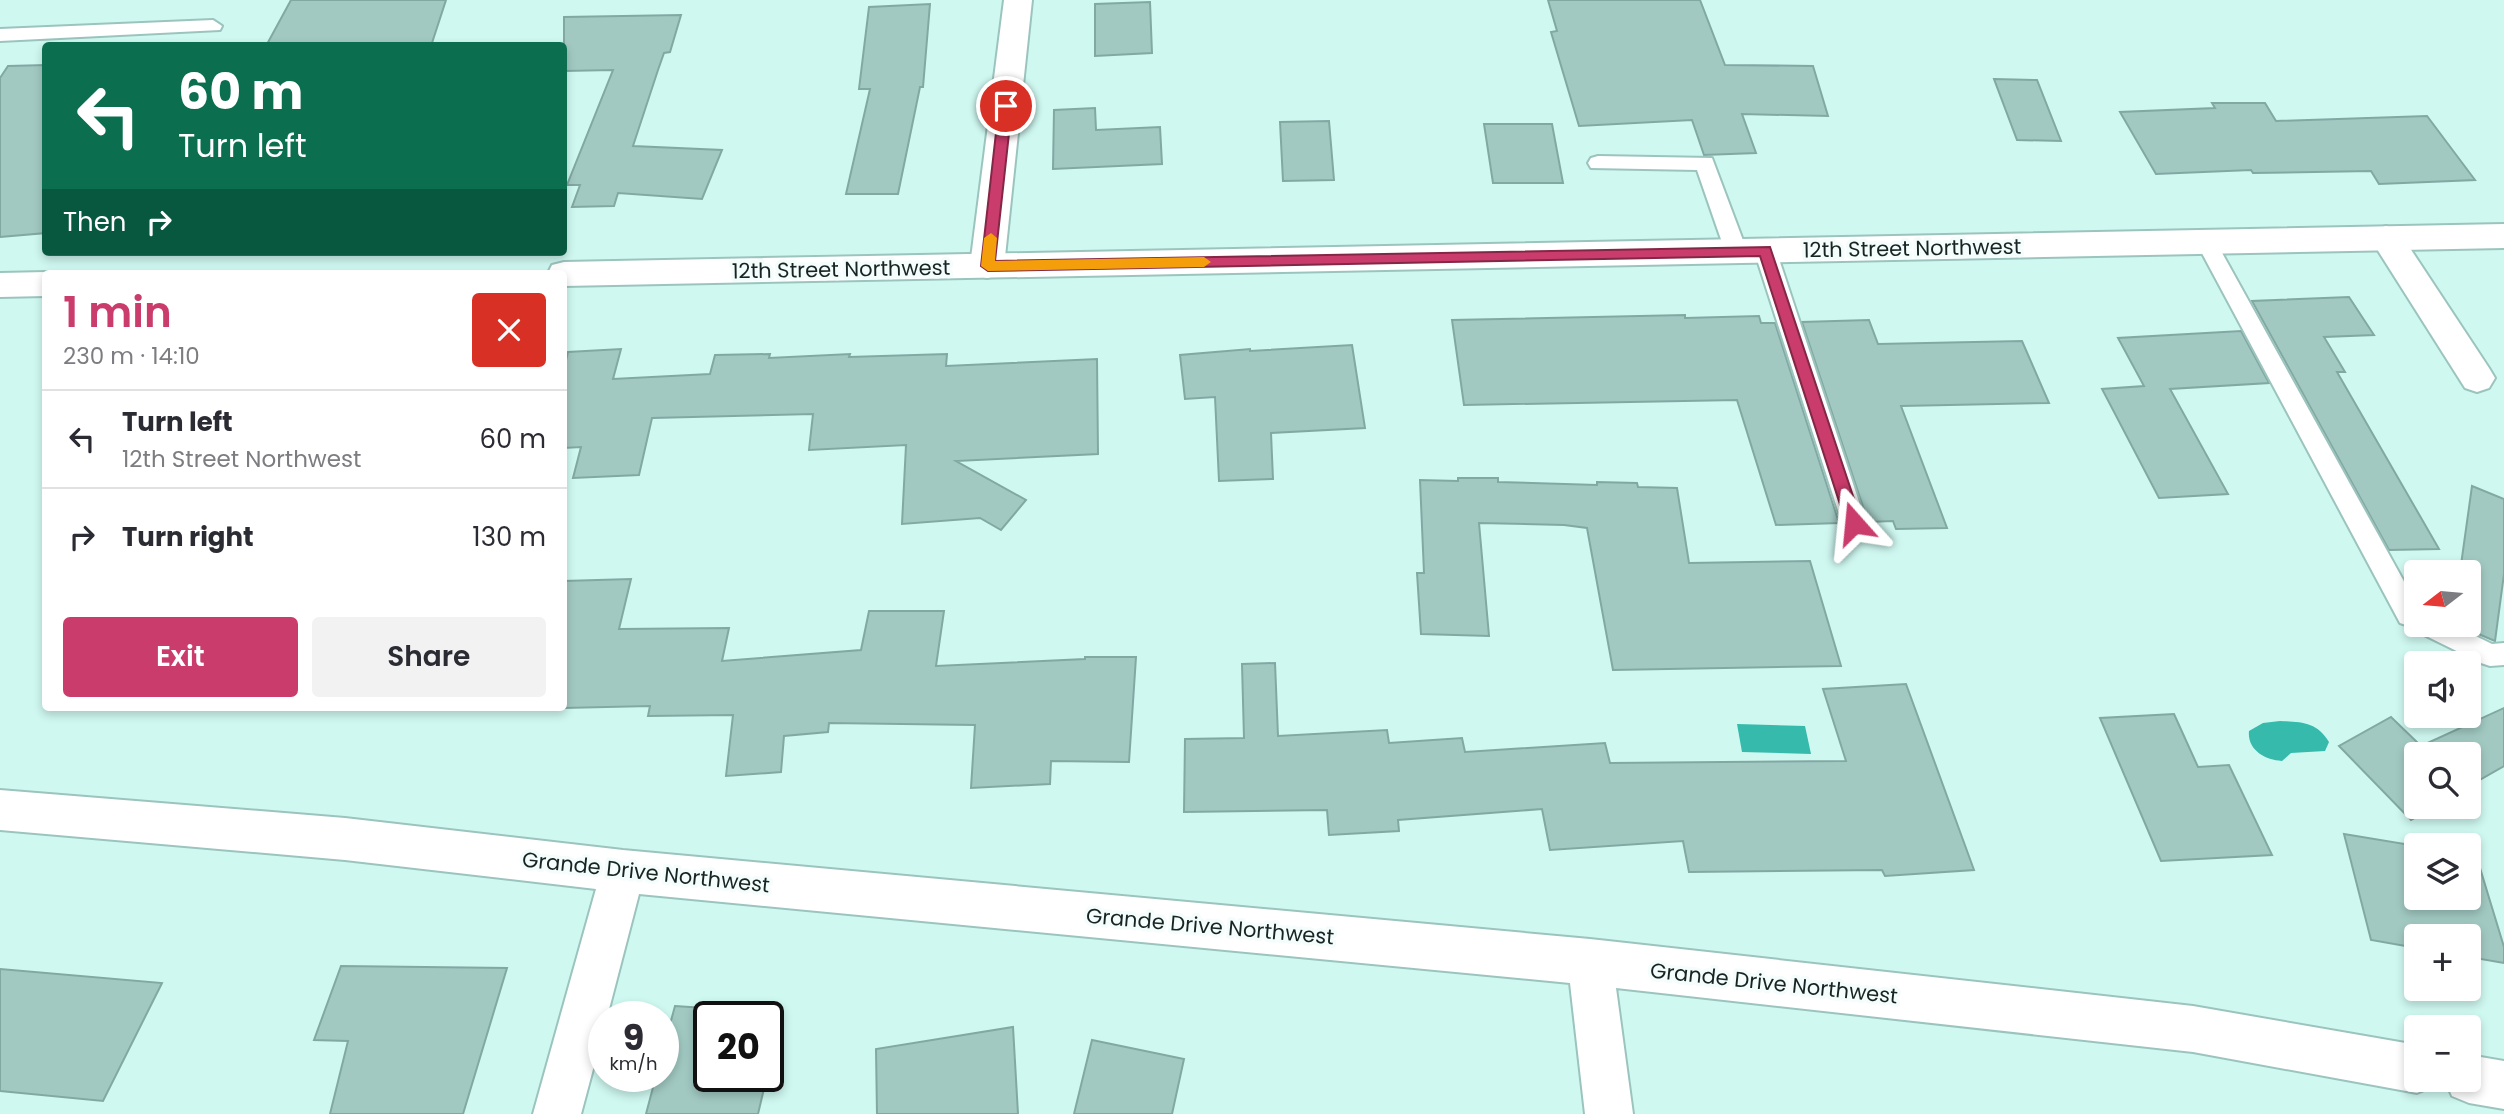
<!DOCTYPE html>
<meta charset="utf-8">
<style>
:root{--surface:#fff;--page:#f2f2f3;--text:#2b2b33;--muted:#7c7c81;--line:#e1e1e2;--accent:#c93c6b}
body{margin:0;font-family:Poppins,sans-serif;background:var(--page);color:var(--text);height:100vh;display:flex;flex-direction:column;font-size:26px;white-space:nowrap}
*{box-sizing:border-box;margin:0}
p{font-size:23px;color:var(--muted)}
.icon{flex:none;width:38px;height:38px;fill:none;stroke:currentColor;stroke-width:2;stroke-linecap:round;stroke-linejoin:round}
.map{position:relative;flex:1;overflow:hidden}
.details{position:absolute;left:42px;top:270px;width:525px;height:441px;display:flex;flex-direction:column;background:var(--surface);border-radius:7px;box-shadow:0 4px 10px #0003}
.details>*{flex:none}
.banner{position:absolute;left:42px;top:42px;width:525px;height:214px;border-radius:7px;box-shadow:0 4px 10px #0003;background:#0b6e4f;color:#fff;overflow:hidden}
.needle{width:46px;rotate:254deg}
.tools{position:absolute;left:2404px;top:560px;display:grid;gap:14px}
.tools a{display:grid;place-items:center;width:77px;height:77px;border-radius:7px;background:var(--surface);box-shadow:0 4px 10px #0003;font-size:35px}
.speed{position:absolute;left:588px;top:1001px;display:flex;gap:14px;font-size:35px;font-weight:700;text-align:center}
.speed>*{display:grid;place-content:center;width:91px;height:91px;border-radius:50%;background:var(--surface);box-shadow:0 4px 10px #0003;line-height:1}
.speed small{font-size:18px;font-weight:400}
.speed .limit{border:4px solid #111;border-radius:10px;background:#fff;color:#111}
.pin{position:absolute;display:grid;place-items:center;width:60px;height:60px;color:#fff;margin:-30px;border:4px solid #fff;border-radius:50%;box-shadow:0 2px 7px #0007}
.me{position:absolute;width:77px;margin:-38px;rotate:342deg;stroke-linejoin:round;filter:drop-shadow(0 0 5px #0008)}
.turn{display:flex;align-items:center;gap:24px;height:147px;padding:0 21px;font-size:32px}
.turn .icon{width:91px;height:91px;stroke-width:2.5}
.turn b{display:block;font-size:49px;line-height:60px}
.then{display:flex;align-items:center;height:66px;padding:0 21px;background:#0003;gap:14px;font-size:26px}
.round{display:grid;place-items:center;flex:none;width:74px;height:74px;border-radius:7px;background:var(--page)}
.overview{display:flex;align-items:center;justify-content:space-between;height:119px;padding:0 21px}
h1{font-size:42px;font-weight:600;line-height:52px;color:var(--accent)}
.primary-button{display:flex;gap:14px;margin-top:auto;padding:14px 21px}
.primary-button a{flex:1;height:80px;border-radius:7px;background:var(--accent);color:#fff;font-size:28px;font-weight:600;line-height:80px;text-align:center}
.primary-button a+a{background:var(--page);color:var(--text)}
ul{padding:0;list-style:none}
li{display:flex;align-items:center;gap:21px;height:98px;padding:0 21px;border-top:2px solid var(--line)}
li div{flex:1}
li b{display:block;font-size:26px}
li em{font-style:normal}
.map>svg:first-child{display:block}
.water{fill:#35baac}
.building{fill:#a1c9c2;stroke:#82a8a2;stroke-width:2}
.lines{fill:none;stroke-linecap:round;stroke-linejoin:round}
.service-casing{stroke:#9cc4be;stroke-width:4}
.minor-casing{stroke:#9cc4be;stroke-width:4}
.tertiary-casing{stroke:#9cc4be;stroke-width:4}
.service{fill:#fff;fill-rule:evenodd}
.minor{fill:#fff;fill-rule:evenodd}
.tertiary{fill:#fff;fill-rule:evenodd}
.route{fill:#c93c6b;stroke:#832746;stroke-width:2}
.slow{fill:#f59e0b}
.labels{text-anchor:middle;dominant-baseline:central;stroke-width:7;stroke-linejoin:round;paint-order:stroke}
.street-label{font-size:21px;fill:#162523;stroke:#f5fdfc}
</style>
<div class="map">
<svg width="2504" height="1114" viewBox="0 0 2504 1114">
<rect width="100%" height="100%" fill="#cff8f1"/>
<g class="water">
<path d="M2280,721c22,1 37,1 49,21l-4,9 -34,2 -9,8c-17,-1 -35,-11 -33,-30l14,-8z"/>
<polygon points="1737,724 1805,726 1811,754 1742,752"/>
</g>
<g class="building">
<polygon points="291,0 446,0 431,46 266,46"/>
<polygon points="1548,0 1700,0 1725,65 1813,66 1828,116 1742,114 1756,153 1704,155 1692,120 1579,126 1551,32 1557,31"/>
<polygon points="1150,2 1152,53 1095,56 1095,4"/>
<polygon points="930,4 923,87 920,87 898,194 846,194 870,89 859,89 869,7"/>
<polygon points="681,15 670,52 664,53 658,70 633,146 722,150 702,199 618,193 614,206 572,207 580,185 567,185 613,70 564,71 564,17"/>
<polygon points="46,65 46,233 0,237 0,78 8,66"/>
<polygon points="1994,79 2037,80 2061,141 2017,140"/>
<polygon points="2212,103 2265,103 2276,121 2427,116 2475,180 2379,184 2371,171 2253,173 2251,170 2156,174 2120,112 2215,108"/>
<polygon points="1095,108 1096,130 1160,127 1162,164 1053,169 1054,110"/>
<polygon points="1329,121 1334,180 1283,181 1280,122"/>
<polygon points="1484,124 1552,124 1563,183 1493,183"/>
<polygon points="2349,297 2374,335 2324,337 2345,372 2337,372 2439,549 2389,550 2252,301"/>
<polygon points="1685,315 1685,318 1759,316 1761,323 1775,323 1839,523 1776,525 1737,400 1464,405 1452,320"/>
<polygon points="1869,320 1878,344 2022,341 2049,403 1901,406 1947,528 1896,529 1893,521 1868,522 1802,322"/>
<polygon points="2241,331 2269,383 2170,389 2228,494 2159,498 2102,389 2144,386 2118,338"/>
<polygon points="1352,345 1365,428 1271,433 1273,479 1219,481 1215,397 1185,399 1180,355 1250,349 1250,351"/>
<polygon points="621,349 613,379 710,374 715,355 770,354 769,358 850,354 849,357 947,354 946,366 1097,359 1098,454 956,461 1026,500 1001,530 980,518 902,524 906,445 809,450 813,414 652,418 639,475 573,478 581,447 564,448 564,369 568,352"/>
<polygon points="1458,478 1498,478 1498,482 1597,485 1597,482 1637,483 1638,487 1677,488 1689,563 1810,561 1841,666 1613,670 1587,528 1564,525 1479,523 1489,636 1421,634 1417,573 1424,573 1420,480 1458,481"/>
<polygon points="2472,486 2504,499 2504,574 2495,641 2469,630 2469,572 2460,572"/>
<polygon points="631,579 619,629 729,628 722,661 861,650 869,611 944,611 936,666 1085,659 1085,657 1136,657 1129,762 1051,761 1050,784 971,788 975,725 829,723 828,732 784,736 781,772 726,776 733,715 648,716 650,706 564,708 564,581"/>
<polygon points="1275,663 1278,736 1387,730 1389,743 1462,738 1465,752 1605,743 1610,763 1846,761 1823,689 1906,684 1974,870 1885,876 1882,870 1689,872 1683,841 1550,850 1542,809 1398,820 1399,831 1329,835 1327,810 1184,812 1185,739 1244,738 1242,664"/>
<polygon points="2504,708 2504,766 2469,786 2469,754 2417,754 2417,807 2434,807 2411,820 2339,746 2391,717 2421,746"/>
<polygon points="2174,714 2198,767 2229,765 2272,855 2161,861 2100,718"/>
<polygon points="2344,834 2417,846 2417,898 2469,898 2469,854 2476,855 2504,947 2504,963 2469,957 2469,936 2417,936 2417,948 2371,940"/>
<polygon points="341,966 507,968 463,1114 330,1114 348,1041 314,1040"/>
<polygon points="0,969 162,983 103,1101 0,1091"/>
<polygon points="675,1006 781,1013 768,1069 768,1017 709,1017 709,1076 767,1076 758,1114 646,1114 656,1076 663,1076 663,1050"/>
<polygon points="1013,1027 1018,1114 877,1114 876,1049"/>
<polygon points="1092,1040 1184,1059 1172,1114 1074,1114"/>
</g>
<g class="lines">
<g class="service-casing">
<g id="service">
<polygon points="213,20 222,26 220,30 0,41 0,29"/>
<polygon points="1598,156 1712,158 1747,251 1743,256 1736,259 1729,256 1725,251 1697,170 1591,168 1588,163 1591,158"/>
<polygon points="2206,234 2213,237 2216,242 2417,605 2417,625 2453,625 2492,644 2504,643 2504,665 2490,666 2481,663 2420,633 2418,629 2400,623 2196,242 2199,237"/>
<polygon points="1765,242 1772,245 1776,250 1866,523 1863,530 1854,533 1845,530 1842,523 1754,250 1758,245"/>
</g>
</g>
<g class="minor-casing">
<g id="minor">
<polygon points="1004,0 1032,0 1004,266 999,275 987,278 975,275 970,266"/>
<polygon points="2386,226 2398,230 2489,368 2495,378 2489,388 2477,392 2465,388 2370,238 2374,230"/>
<polygon points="0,790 345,818 623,850 1590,939 2193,1006 2417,1045 2417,1080 2436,1080 2434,1086 2417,1093 2193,1052 1616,988 1633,1114 1585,1114 1570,983 639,894 607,1017 604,1017 604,1028 581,1114 533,1114 596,889 345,860 0,830"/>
<polygon points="2469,1055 2504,1061 2504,1109 2469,1103 2452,1096 2445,1080 2469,1080"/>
</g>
</g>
<g class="tertiary-casing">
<g id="tertiary">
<polygon points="2504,224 2504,248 564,286 564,273 548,273 552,265 564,262"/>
<polygon points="46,272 51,273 46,273 46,296 0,297 0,273"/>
</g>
</g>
<use href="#service" class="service"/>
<use href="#minor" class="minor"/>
<use href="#tertiary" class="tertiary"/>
</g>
<polygon class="route" points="1006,102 1012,106 995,261 1770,247 1862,523 1854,529 1846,523 1760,256 988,271 981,266 999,106"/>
<polygon class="slow" points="991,233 997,238 995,261 1204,257 1211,262 1204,267 988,271 981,266 984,238"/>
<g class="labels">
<g class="street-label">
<text transform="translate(1912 248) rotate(-1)">12th Street Northwest</text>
<text transform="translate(841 269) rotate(-1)">12th Street Northwest</text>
<text transform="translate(646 872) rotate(6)">Grande Drive Northwest</text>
<text transform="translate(1210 926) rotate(5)">Grande Drive Northwest</text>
<text transform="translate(1774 983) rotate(6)">Grande Drive Northwest</text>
</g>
</g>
</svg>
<div class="tools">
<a><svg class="needle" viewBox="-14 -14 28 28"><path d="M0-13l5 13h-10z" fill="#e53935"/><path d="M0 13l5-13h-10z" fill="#7c7c81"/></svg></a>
<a><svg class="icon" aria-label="sound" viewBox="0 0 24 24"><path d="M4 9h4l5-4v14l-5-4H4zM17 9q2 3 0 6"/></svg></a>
<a><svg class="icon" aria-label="search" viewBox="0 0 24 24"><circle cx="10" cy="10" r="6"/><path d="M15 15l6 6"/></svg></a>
<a><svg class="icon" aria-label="layers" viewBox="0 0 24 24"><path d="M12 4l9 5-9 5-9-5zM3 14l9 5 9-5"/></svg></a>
<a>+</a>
<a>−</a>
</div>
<div class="speed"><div>9<small>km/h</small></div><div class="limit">20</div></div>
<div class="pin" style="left:1006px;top:106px;background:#d93025"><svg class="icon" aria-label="arrive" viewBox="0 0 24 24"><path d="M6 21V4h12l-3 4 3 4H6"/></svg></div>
<svg class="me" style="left:1854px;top:523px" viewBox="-20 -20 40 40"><path d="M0-17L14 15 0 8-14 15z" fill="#c93c6b" stroke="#fff" stroke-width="4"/></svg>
<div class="banner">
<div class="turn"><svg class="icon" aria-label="left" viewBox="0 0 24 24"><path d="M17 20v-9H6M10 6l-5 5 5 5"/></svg><div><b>60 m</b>Turn left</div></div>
<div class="then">Then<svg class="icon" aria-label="right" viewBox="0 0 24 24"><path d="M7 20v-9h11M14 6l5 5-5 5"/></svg></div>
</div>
<section class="details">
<div class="overview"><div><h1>1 min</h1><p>230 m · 14:10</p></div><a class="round" style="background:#d93025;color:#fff"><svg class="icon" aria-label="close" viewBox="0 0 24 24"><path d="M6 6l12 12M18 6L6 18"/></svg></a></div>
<ul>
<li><svg class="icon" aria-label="left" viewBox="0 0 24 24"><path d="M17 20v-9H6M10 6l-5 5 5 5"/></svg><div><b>Turn left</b><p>12th Street Northwest</p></div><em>60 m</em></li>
<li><svg class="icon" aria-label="right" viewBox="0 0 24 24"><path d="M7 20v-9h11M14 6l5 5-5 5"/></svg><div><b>Turn right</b></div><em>130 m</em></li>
</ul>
<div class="primary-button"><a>Exit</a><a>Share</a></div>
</section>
</div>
